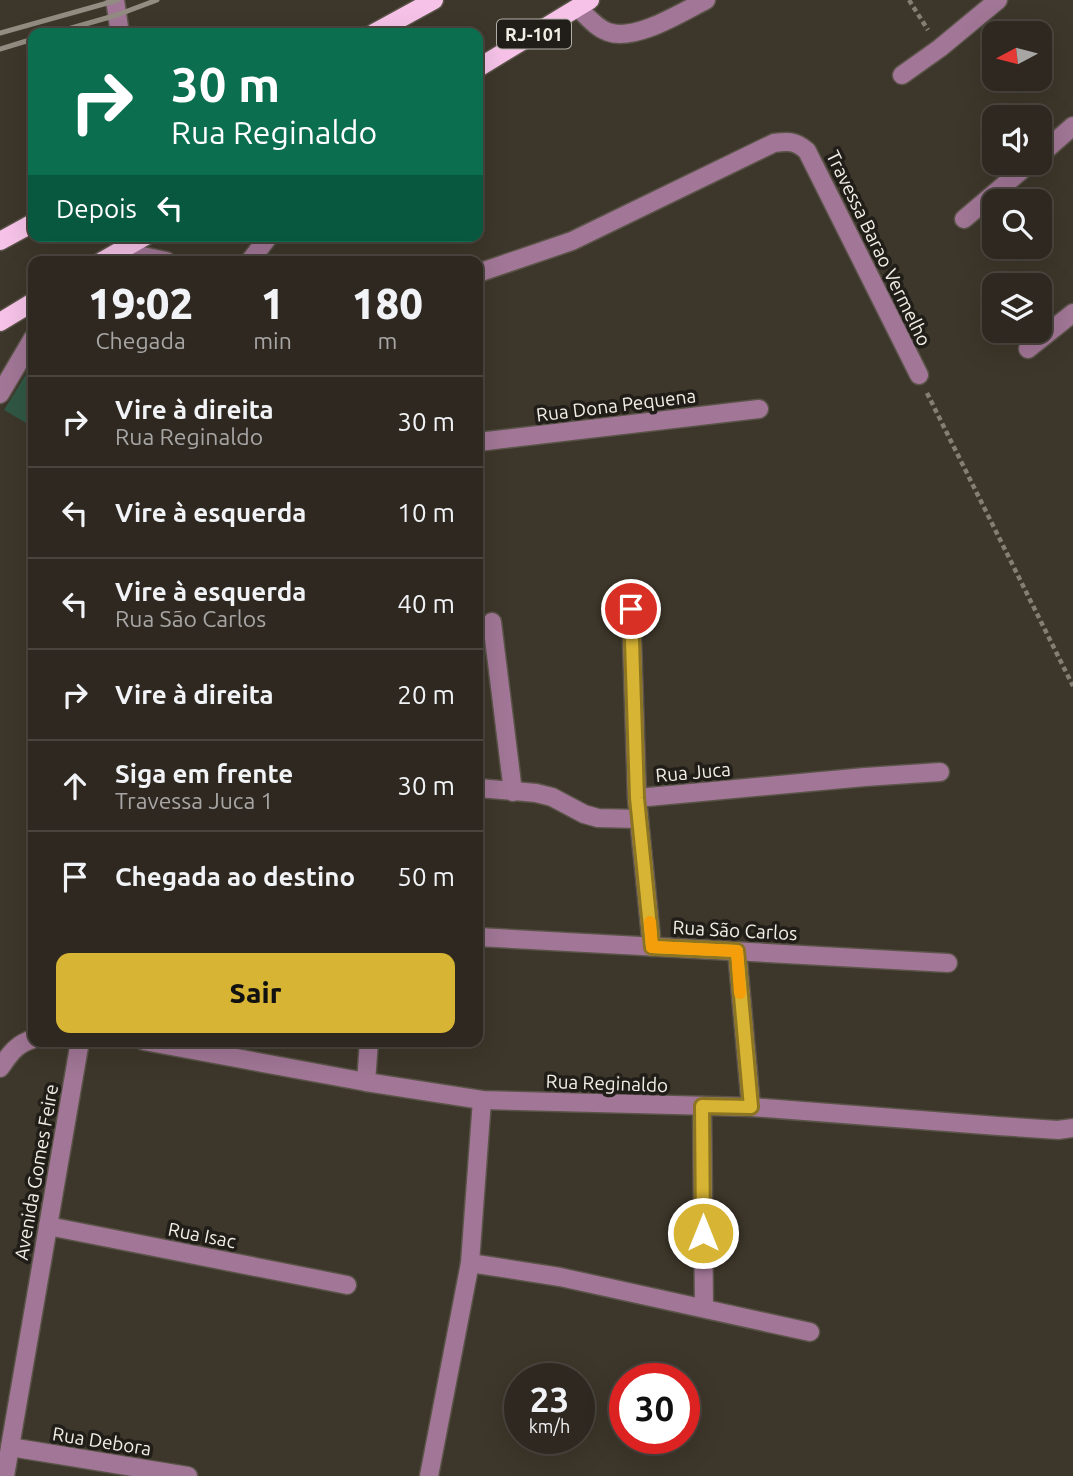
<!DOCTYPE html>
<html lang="pt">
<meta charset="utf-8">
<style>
:root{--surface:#2e2820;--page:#3a342d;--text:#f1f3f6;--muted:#a7a6a5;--line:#49443e;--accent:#d7b434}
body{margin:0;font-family:Ubuntu,sans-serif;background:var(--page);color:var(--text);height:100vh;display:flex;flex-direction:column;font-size:26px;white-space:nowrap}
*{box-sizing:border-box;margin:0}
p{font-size:23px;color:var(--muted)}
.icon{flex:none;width:38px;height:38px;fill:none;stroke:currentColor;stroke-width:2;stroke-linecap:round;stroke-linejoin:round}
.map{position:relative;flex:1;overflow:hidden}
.drawer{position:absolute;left:28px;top:256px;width:455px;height:791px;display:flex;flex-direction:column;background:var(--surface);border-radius:14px;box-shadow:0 7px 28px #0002,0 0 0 2px var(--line)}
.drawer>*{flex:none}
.banner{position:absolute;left:28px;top:28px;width:455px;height:214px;border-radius:14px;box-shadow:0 7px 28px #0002,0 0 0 2px var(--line);background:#0b6e4f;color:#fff;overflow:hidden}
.needle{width:46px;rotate:263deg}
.fabs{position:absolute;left:982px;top:21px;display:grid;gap:14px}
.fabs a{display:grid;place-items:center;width:70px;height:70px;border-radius:14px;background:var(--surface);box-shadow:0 7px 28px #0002,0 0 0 2px var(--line);font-size:35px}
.speed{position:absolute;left:504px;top:1363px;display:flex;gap:14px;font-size:35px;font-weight:700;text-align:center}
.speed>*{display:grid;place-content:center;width:91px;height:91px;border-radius:50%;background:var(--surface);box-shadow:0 7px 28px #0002,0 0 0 2px var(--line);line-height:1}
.speed small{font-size:18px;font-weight:400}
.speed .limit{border:10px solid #d22;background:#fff;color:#111}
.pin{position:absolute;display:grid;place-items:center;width:60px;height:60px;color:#fff;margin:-30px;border:4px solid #fff;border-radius:50%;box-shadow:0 2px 7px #0007}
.me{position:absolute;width:77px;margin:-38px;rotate:0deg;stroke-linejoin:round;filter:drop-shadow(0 0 5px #0008)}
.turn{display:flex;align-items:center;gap:24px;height:147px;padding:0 28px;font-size:32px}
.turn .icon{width:91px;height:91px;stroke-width:2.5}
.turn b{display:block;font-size:49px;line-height:60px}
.then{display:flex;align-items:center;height:66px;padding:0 28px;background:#0003;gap:14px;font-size:26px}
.eta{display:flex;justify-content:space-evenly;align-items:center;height:119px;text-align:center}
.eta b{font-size:42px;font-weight:800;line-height:49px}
.action{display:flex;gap:14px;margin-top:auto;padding:14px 28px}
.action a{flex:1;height:80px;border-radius:14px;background:var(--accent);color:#111;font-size:28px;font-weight:800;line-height:80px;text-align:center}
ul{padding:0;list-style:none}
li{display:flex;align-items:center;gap:21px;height:91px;padding:0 28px;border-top:2px solid var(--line)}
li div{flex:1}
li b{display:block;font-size:26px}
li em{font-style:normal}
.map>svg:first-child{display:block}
.green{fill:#305744}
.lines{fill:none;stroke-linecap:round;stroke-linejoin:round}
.minor-casing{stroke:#5a5348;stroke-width:21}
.major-casing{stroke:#5a5348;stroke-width:21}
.path{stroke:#847e74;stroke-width:4.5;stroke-dasharray:5 3.5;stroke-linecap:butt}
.minor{stroke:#a17696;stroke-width:18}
.major{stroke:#f6c2e8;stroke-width:18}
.rail{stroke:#928c82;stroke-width:5}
.route-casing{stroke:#8c7522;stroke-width:18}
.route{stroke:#d7b434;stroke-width:12}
.slow{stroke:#f59e0b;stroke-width:12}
.labels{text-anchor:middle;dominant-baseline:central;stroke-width:7;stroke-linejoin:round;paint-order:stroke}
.shield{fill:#211e19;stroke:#b3b0a8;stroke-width:2}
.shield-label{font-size:18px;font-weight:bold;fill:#f2eee6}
.street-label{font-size:19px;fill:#f2eee6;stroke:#211e19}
</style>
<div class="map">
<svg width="1073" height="1476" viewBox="0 0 1073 1476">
<rect width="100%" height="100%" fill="#3d362a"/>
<polygon class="green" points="33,363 33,427 4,410"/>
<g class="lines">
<g class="minor-casing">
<g id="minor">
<polyline points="115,0 119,27"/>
<path d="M578,8c9,8 18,20 30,24 27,10 74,-20 98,-32"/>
<polyline points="902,75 940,48 998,0"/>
<polyline points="1040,155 1073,126"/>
<polyline points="964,219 1030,163"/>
<polyline points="119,251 166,261"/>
<polyline points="250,261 269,236"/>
<path d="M478,273l94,-32 202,-98c15,-2 22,-2 33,8l112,224"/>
<polyline points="1028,349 1073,313"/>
<polyline points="0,394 33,338"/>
<polyline points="478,442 759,409"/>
<polyline points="631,609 637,798"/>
<polyline points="492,622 513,792"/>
<polyline points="478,788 536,793 552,797 584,814 598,818 639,819 637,798 865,777 940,772"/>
<polyline points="639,819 652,947"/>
<polyline points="478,937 948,963"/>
<polyline points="737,951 751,1107"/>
<polyline points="144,1041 366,1082 482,1100 751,1107 998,1126 1058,1130 1073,1128"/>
<path d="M0,1068c10,-14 16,-24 33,-29"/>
<polyline points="366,1082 369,1041"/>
<polyline points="702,1106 704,1308"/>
<polyline points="48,1226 347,1285"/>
<polyline points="470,1263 560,1277 810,1332"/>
<polyline points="10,1447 188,1476"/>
<polyline points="5,1476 80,1041"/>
<polyline points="429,1476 470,1263 482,1100"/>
</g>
</g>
<g class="major-casing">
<g id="major">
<polyline points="374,33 434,0"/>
<polyline points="478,68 590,0"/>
<polyline points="0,241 33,223"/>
<polyline points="102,261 146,236"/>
<polyline points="0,322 33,302"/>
</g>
</g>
<g class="path">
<polyline points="909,0 928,30"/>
<polyline points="927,393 1073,686"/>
</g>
<use href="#minor" class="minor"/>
<use href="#major" class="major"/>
<g class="rail">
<polyline points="0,33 118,0"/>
<polyline points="54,33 117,15 157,0"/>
<polyline points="0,49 33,39"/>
</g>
</g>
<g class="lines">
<g class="route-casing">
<polyline id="route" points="631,609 637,798 652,947 737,951 751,1107 702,1106 703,1233"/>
</g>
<use href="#route" class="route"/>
<polyline class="slow" points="650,922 652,947 737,951 740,993"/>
</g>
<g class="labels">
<rect class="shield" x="497" y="19.5" width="74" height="29" rx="5"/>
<g class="shield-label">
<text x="534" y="34">RJ-101</text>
</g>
<g class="street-label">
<text transform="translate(879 248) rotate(64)">Travessa Barao Vermelho</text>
<text transform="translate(616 405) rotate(-7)">Rua Dona Pequena</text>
<text transform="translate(693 772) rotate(-5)">Rua Juca</text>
<text transform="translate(735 930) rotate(3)">Rua São Carlos</text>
<text transform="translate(607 1083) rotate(2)">Rua Reginaldo</text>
<text transform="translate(36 1172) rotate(-80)">Avenida Gomes Feire</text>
<text transform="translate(202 1235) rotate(11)">Rua Isac</text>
<text transform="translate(102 1441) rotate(9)">Rua Debora</text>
</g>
</g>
</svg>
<div class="fabs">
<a><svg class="needle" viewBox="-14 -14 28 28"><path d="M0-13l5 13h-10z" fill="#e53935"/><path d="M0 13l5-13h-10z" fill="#a7a6a5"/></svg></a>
<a><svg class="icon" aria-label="sound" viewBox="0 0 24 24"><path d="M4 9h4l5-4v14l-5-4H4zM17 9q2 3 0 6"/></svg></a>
<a><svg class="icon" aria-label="search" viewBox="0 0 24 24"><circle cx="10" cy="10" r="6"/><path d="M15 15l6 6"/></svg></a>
<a><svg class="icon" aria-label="layers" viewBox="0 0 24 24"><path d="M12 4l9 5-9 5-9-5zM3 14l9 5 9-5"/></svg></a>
</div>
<div class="speed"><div>23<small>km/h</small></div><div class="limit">30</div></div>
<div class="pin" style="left:631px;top:609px;background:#d93025"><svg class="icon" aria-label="arrive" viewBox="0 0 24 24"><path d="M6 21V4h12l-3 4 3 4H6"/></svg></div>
<svg class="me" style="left:703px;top:1233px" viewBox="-20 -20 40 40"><circle r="17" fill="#d7b434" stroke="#fff" stroke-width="3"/><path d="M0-11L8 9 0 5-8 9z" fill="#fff"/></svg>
<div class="banner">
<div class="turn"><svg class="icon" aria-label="right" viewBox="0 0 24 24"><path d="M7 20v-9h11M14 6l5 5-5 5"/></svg><div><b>30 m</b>Rua Reginaldo</div></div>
<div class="then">Depois<svg class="icon" aria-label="left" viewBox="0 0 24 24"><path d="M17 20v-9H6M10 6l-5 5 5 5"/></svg></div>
</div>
<section class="drawer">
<div class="eta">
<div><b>19:02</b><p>Chegada</p></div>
<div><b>1</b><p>min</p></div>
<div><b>180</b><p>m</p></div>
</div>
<ul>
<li><svg class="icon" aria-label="right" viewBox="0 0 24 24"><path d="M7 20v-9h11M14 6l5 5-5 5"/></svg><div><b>Vire à direita</b><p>Rua Reginaldo</p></div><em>30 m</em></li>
<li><svg class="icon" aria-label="left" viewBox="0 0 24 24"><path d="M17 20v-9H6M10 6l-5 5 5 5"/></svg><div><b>Vire à esquerda</b></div><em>10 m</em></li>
<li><svg class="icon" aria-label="left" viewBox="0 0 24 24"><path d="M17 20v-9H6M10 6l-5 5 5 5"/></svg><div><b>Vire à esquerda</b><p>Rua São Carlos</p></div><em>40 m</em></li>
<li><svg class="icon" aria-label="right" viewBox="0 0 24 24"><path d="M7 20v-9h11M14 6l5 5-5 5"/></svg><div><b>Vire à direita</b></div><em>20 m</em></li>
<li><svg class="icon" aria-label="ahead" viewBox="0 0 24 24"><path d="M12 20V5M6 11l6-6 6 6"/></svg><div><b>Siga em frente</b><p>Travessa Juca 1</p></div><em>30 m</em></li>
<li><svg class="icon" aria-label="arrive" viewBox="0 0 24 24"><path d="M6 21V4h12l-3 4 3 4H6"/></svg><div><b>Chegada ao destino</b></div><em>50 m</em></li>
</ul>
<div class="action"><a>Sair</a></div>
</section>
</div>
